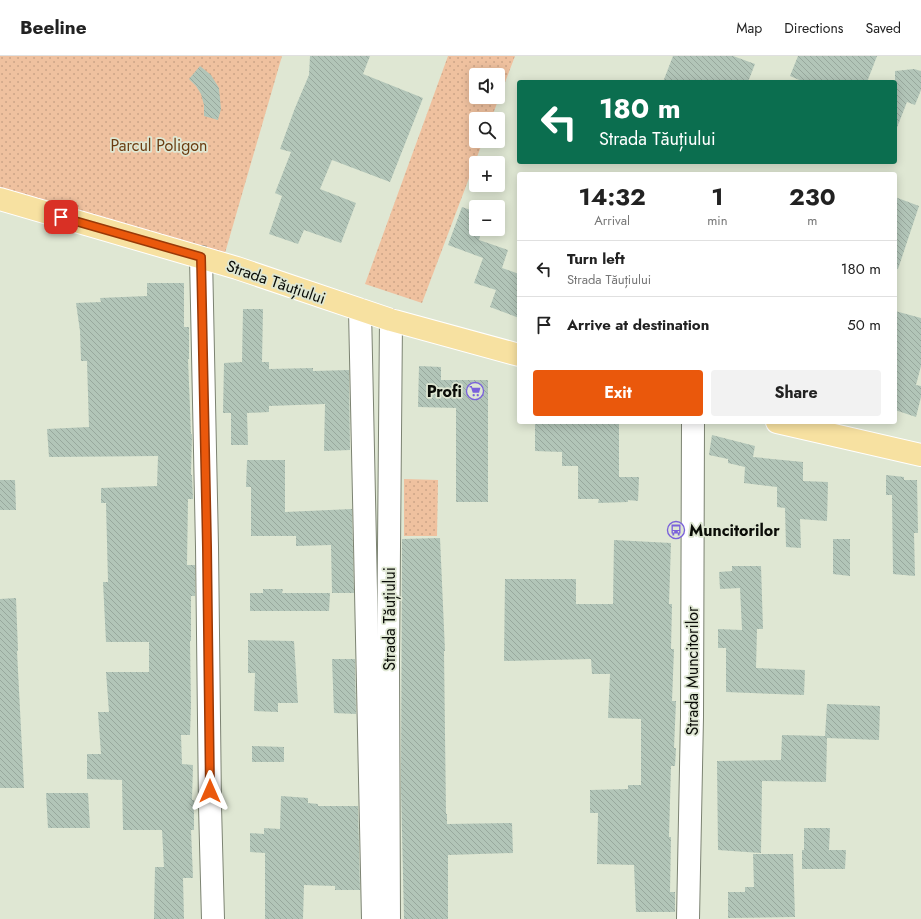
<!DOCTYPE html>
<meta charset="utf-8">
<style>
:root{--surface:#fff;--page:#f2f2f2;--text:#222;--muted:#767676;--line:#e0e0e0;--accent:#ea580c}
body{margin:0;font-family:Jost,sans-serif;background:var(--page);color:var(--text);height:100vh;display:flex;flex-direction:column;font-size:15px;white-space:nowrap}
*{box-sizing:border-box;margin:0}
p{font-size:13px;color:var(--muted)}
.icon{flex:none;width:22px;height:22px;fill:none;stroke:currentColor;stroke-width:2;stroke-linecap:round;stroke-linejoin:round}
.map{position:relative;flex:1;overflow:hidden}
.drawer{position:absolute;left:517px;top:116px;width:380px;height:252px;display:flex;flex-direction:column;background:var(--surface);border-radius:4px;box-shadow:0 2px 10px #0003}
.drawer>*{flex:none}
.top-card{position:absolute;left:517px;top:24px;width:380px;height:84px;border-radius:4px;box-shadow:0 2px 10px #0003;background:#0b6e4f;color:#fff;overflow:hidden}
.fabs{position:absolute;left:469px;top:12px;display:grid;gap:8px}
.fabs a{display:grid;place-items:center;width:36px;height:36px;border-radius:4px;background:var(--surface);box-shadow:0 2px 10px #0003;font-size:20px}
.pin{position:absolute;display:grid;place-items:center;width:34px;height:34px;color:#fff;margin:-17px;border-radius:8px;box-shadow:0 2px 6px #0006}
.me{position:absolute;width:44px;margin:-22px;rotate:0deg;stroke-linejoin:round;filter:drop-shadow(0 0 3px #0008)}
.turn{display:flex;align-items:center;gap:14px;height:84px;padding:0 16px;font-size:18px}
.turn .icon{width:52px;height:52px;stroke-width:2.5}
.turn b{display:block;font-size:28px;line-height:34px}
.eta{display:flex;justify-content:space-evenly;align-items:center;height:68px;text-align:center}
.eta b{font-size:24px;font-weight:700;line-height:28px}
.cta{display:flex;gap:8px;margin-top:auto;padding:8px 16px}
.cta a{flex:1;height:46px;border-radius:4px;background:var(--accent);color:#fff;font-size:16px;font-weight:700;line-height:46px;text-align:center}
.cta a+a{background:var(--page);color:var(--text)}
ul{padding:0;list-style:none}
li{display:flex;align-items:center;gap:12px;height:56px;padding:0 16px;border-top:1px solid var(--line)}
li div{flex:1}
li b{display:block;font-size:15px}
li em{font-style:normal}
header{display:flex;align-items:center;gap:24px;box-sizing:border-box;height:56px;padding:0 20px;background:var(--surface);border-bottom:1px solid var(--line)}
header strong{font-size:19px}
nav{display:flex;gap:22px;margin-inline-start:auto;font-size:14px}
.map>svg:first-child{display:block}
.grass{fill:url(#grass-dots);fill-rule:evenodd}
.building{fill:url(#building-back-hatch)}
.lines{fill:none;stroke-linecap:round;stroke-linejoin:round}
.minor-casing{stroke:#7c8372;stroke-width:24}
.major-casing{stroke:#fff;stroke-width:24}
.minor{stroke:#fff;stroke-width:22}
.major{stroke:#f7e1a1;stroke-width:22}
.route-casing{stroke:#983908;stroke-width:10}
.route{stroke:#ea580c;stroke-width:7}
.labels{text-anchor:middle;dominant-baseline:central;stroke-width:3.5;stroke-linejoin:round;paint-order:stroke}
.park-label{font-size:16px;fill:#6a3c11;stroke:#dfe7d3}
.street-label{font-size:16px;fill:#0a0c07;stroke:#dfe7d3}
.poi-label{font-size:16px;font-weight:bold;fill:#0a0c07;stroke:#dfe7d3;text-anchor:end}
</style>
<header>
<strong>Beeline</strong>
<nav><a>Map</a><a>Directions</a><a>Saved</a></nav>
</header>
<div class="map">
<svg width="921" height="863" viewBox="0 0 921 863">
<defs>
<pattern id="grass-dots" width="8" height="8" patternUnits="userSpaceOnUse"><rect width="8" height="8" fill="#efc19f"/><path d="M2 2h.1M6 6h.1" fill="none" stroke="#cca587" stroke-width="1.8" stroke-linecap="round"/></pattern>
<pattern id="building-back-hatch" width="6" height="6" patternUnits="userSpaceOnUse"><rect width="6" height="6" fill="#b2c5b8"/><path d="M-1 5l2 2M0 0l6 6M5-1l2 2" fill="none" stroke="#98a89d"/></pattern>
</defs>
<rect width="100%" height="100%" fill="#dfe7d3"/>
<g class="grass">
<polygon points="0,0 282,0 225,197 0,135"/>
<path d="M448,0h67l-24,63h-15v22h7l-61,162 -57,-19zM476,19h22v22h-22z"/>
<polygon points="404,423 438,424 437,480 404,480"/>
</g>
<g class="building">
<polygon points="310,0 370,0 363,18 423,42 390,126 332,104 320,133 356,147 341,187 304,174 298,188 269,178 282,140 275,137 291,96 280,93 295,52 309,19"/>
<polygon points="673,0 733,0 755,8 748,26 663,26"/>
<polygon points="798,0 877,0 867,26 804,26 790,20"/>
<polygon points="200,10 211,19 219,32 221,53 218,64 204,60 204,49 201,38 196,30 189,23"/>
<polygon points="914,13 921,15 921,34 915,49 907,46 896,74 895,74 895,15"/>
<polygon points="895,141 919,150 898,213 895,213"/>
<polygon points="462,151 476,156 476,173 482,173 479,184 508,194 502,212 519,218 519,262 490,251 496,234 474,227 483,202 448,189"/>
<polygon points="147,227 184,227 184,271 189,271 189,303 188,303 191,378 192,378 191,419 192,419 193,443 188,443 187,509 195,509 195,540 191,540 191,585 190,585 191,649 190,679 181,679 182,708 193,709 192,744 194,744 194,774 191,774 193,822 183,822 184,863 154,863 155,811 164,811 162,774 123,774 122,724 87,723 87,698 101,698 98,656 109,656 106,616 149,616 149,586 106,586 103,526 108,526 106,447 101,447 101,432 157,430 158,400 49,401 47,373 89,371 87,305 81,305 80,275 76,247 101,246 100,242 147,240"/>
<polygon points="243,253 263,253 262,306 269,306 269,313 313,312 313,315 349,314 350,394 324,395 325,348 269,350 269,356 247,357 248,389 231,389 231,357 223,357 224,307 242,306"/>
<polygon points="895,255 921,262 921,310 916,329 921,330 921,341 916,361 895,354"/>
<polygon points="419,310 441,311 441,324 488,324 488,446 456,446 456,352 418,351"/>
<polygon points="535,366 619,366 619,421 639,421 638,445 628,444 628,446 598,447 599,443 578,443 578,410 562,410 562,396 535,395"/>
<polygon points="712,379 755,390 753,401 803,406 803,425 828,426 827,465 800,463 801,492 786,491 785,452 777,451 777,431 744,427 745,411 728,407 728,403 709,399"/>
<polygon points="247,404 285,404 285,456 352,453 354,537 332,537 331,489 296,490 296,480 251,480 251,431 246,431"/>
<polygon points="886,419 904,421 904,424 917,424 918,477 914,477 915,520 893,518 892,439 886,439"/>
<polygon points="0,424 15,424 16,454 0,454"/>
<polygon points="440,482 445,595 444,595 446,758 447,758 447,768 512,767 513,797 448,799 448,863 404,863 401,731 402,483"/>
<polygon points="833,483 850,483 850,520 833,518"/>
<polygon points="614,484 671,487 669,548 672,548 671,593 674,593 672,645 676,645 674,692 676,692 675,710 671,710 669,781 671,781 670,836 675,836 675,856 636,856 634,809 597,808 598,757 590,757 590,734 628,733 628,729 641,729 641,663 608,662 610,618 592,618 591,603 504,605 505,523 576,523 576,548 613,548"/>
<polygon points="732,510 761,510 763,573 757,573 756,612 805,614 804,639 726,636 726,592 718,592 718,573 742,574 740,532 720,533 719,516 732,515"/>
<polygon points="263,533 283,533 282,537 330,537 329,555 250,555 250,537 263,537"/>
<polygon points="16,542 18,595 17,595 24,732 0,732 0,543"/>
<polygon points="248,584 294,585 298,647 278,647 278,656 254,655 255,617 248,617"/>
<polygon points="332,603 355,603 356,658 334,657"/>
<polygon points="827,648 880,650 879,684 827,682 826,726 762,725 761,797 718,794 717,705 781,704 782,679 825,680"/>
<polygon points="252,690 284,691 284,706 252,706"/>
<polygon points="46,737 88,737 90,772 48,772"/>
<polygon points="281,740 308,742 308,747 318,748 318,750 358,750 360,834 335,834 335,830 304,829 303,863 265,863 265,797 250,796 250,777 264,778 264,772 280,773"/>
<polygon points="804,772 830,772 829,794 846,794 845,813 802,813 802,794 804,794"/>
<polygon points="753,798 793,798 795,861 728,862 728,836 745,836 745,831 754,831"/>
</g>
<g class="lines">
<g class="minor-casing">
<g id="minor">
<polyline points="201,201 207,491 210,750 213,863"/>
<polyline points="360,254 373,863"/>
<polyline points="389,863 388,605 391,264"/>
<polyline points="688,863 692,661 693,366"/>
</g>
</g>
<g class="major-casing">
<g id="major">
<polyline points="0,143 237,212 391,264 519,299"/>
<polyline points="777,366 921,399"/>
</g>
</g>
<use href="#minor" class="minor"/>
<use href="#major" class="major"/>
</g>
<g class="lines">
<g class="route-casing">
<polyline id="route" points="61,161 201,201 207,491 210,735"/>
</g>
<use href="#route" class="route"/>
</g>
<defs>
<g id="supermarket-ring" transform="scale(0.9)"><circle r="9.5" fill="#dfe7d3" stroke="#7a61db" stroke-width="1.5"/><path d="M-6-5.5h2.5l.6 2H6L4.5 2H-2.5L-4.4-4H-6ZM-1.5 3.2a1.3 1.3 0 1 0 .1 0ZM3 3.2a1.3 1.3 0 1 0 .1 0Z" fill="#7a61db"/></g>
<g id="bus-ring" transform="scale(0.9)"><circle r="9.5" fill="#dfe7d3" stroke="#7a61db" stroke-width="1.5"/><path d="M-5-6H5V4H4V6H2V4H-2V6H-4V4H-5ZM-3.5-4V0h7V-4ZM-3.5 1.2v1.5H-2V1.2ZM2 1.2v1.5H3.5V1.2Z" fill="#7a61db"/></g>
</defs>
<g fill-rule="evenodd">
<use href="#supermarket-ring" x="475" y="335"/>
<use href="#bus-ring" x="676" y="474"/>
</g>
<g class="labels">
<g class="park-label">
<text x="159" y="89">Parcul Poligon</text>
</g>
<g class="street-label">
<text transform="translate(276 226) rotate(19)">Strada Tăuțiului</text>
<text transform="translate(389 563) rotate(-90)">Strada Tăuțiului</text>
<text transform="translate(692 615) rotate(-90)">Strada Muncitorilor</text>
</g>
<g class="poi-label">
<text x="462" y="335">Profi</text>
<text x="689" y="474" text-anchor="start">Muncitorilor</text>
</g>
</g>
</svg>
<div class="fabs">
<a><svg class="icon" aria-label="sound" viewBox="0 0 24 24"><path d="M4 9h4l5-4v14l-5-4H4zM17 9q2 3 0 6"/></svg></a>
<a><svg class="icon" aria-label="search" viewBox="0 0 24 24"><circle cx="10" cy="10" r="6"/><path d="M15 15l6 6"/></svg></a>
<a>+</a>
<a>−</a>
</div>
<div class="pin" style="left:61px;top:161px;background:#d93025"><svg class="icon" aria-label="arrive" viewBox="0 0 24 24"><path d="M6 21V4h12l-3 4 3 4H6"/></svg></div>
<svg class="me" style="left:210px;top:735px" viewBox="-20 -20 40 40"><path d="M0-17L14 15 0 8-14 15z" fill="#ea580c" stroke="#fff" stroke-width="4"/></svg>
<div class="top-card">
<div class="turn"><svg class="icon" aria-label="left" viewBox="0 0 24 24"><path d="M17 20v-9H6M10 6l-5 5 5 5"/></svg><div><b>180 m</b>Strada Tăuțiului</div></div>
</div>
<section class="drawer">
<div class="eta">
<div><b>14:32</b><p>Arrival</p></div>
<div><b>1</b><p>min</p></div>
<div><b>230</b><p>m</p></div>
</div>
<ul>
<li><svg class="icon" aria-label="left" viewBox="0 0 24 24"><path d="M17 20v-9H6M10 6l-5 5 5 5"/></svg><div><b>Turn left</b><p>Strada Tăuțiului</p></div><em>180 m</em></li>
<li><svg class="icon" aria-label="arrive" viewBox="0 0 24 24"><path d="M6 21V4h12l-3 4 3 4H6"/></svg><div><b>Arrive at destination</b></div><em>50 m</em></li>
</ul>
<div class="cta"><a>Exit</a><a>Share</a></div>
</section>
</div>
